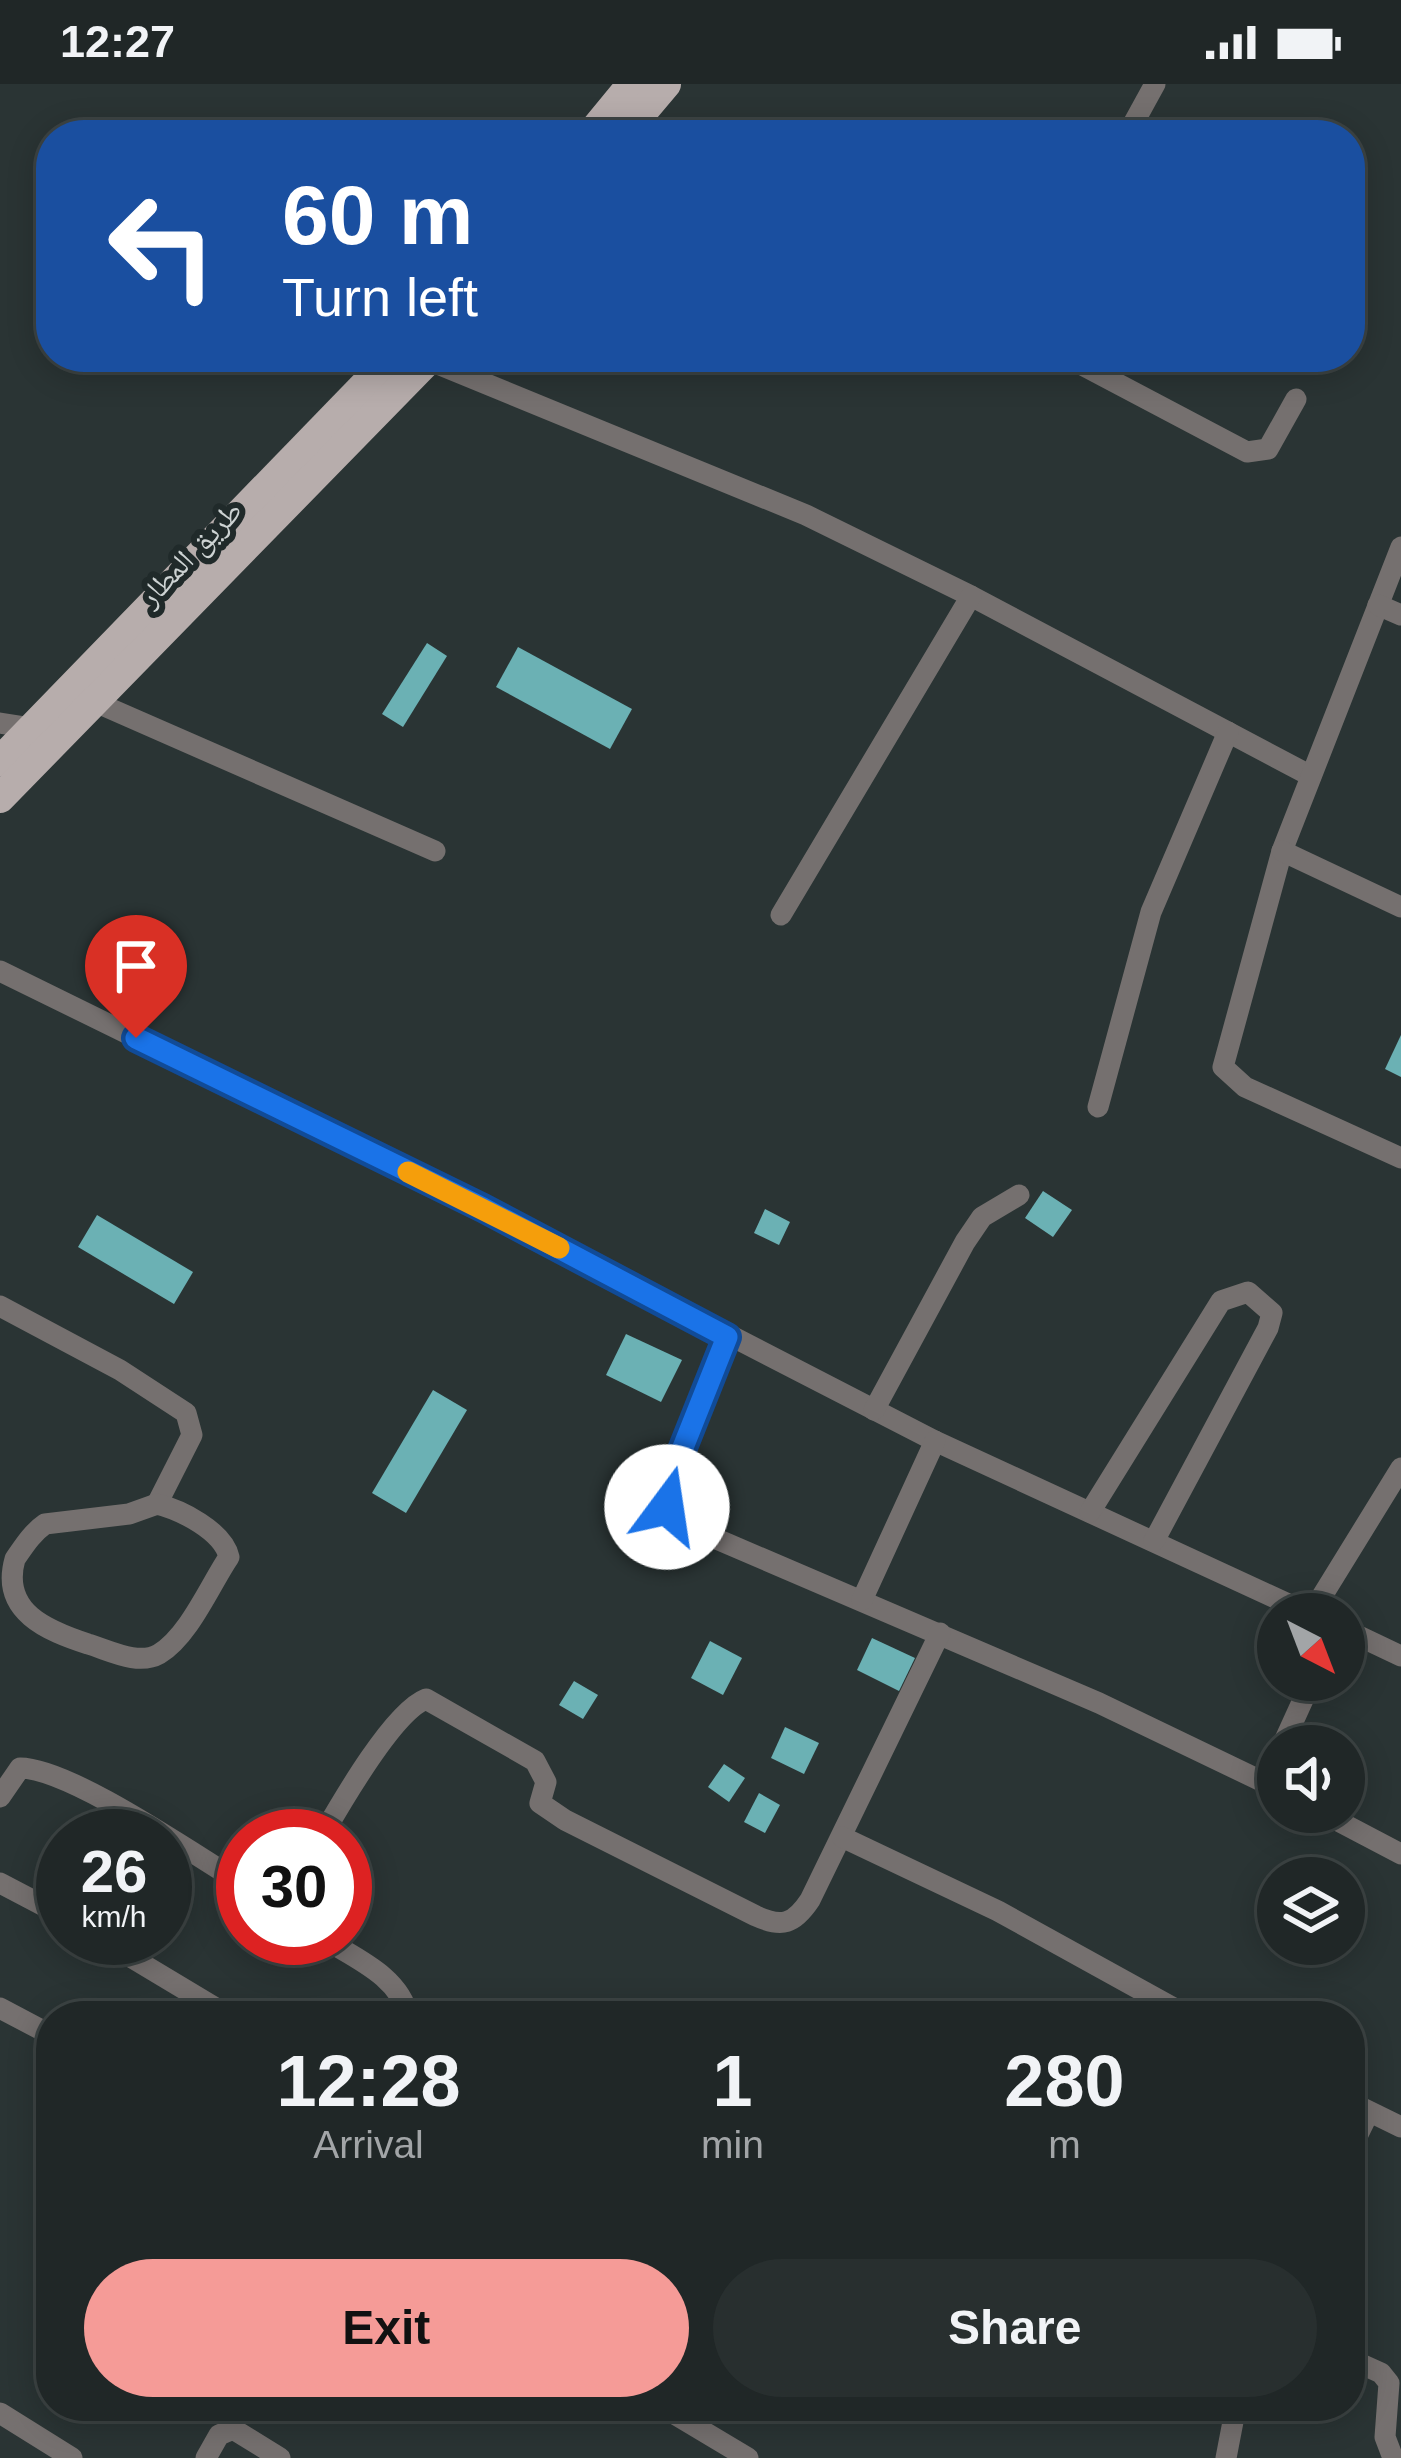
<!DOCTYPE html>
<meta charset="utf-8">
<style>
:root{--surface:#202727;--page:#282f2f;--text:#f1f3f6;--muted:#a2a5a7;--line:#3d4444;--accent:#f59b97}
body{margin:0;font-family:Helvetica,"Noto Naskh Arabic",sans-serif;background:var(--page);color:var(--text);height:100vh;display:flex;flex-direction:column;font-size:45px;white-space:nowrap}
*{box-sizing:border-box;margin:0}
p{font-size:39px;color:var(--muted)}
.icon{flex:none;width:66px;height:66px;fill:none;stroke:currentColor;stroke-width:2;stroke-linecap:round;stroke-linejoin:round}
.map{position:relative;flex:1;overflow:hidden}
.side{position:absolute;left:36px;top:1917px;width:1329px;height:420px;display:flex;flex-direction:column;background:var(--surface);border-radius:48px;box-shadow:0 6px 30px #0003,0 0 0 3px var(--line)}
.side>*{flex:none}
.guide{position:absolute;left:36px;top:36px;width:1329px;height:252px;border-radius:48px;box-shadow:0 6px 30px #0003,0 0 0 3px var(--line);background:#1a4fa0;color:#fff;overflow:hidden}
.needle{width:78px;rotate:138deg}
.tools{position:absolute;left:1257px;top:1509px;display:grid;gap:24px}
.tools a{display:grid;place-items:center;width:108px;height:108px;border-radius:50%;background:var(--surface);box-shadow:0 6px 30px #0003,0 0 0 3px var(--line);font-size:60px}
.speed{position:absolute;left:36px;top:1725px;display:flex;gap:24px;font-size:60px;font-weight:700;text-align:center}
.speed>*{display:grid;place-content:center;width:156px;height:156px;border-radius:50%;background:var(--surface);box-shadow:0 6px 30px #0003,0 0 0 3px var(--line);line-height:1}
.speed small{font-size:30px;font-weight:400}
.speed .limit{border:18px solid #d22;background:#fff;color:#111}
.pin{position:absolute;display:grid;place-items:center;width:102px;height:102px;color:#fff;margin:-123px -51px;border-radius:50% 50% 50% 0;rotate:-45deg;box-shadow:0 0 12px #0007}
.pin .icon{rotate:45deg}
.me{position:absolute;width:132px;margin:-66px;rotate:14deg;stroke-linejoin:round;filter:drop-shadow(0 0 9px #0008)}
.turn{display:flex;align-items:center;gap:42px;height:252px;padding:0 48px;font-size:54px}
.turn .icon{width:156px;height:156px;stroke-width:2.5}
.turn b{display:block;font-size:84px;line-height:102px}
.eta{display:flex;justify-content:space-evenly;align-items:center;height:204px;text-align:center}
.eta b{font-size:72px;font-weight:800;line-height:84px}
.button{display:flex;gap:24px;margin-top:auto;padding:24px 48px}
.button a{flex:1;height:138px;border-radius:72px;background:var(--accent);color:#111;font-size:48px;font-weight:800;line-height:138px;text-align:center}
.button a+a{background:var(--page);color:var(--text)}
.status{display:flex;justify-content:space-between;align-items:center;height:84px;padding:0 60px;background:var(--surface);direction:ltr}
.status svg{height:33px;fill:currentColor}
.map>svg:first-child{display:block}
.building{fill:#6bb1b4}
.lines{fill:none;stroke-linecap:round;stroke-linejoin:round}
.street{stroke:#75706f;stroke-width:21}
.primary{stroke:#b7adac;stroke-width:30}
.route-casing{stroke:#114b97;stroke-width:30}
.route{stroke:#1a73e8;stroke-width:21}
.slow{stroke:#f59e0b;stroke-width:21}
.labels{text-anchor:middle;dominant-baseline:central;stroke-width:12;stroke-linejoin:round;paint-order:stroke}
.street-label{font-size:30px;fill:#cdd3d3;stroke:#202a2a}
</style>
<div class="status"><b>12:27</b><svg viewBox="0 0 49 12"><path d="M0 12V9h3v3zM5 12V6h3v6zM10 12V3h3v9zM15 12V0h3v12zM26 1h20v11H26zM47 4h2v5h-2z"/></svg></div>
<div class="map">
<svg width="1401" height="2374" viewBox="0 0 1401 2374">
<rect width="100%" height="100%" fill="#2a3434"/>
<g class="building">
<polygon points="427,559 447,572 403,643 382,630"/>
<polygon points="518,563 632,625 610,665 496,603"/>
<polygon points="1401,951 1401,993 1385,985"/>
<polygon points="1043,1107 1072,1126 1053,1153 1025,1134"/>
<polygon points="765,1125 790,1138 779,1161 754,1149"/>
<polygon points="97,1131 193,1188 174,1220 78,1163"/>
<polygon points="626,1250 682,1276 661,1318 606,1291"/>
<polygon points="433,1306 467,1326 406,1429 372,1409"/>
<polygon points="872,1554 915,1574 899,1607 857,1586"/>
<polygon points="710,1557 742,1574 723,1611 691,1594"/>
<polygon points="574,1597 598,1611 583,1635 559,1621"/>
<polygon points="785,1643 819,1659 804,1690 771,1674"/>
<polygon points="724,1680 745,1694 729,1718 708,1703"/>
<polygon points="759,1709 780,1721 765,1749 744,1738"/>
</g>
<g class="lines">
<g class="street">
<polyline points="1127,51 1155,0"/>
<polyline points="1067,273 1247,368 1268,365 1296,315"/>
<polyline points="428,276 806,431 971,512 1311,692"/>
<polyline points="1401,463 1282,767 1223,983 1245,1003 1401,1074"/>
<polyline points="1378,521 1401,531"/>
<polyline points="95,618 435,767"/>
<polyline points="0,639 32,644"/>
<polyline points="1282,767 1401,823"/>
<polyline points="781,831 971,512"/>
<polyline points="0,887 483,1124 935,1357 1310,1530"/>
<polyline points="1098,1023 1151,828 1228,648"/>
<polyline points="0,1222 120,1286 186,1329 192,1351 157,1420"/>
<polyline points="727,1253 668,1406 667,1423 684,1441 1099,1619 1278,1705"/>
<polyline points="874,1326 965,1158 982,1133 1019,1111"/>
<path d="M157,1420c24,6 66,27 72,53 -19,28 -40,79 -70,97 -21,12 -50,-4 -71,-10 -40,-13 -88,-32 -73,-85 9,-13 17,-26 30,-35l84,-10z"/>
<polyline points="1090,1428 1221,1217 1248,1208 1272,1229 1268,1244 1154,1457"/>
<polyline points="862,1516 935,1357"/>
<polyline points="1311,1530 1401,1384"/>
<polyline points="1344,1545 1401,1572"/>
<polyline points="1282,1662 1312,1596"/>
<path d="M0,1713l20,-29c50,0 176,88 223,116"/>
<polyline points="1321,1728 1401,1770"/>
<path d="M322,1752c19,-33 71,-124 104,-137l109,62 11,21 -6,21 25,17 191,96c26,12 38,8 54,-16l130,-267"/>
<polyline points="842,1753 998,1827 1188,1932"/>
<polyline points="0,1799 63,1832"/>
<polyline points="99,1854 229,1932"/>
<path d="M323,1854c31,20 77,38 85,78"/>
<polyline points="0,1924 51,1951"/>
<polyline points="1350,2018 1401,2043"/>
<polyline points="1350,2067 1369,2028"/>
<polyline points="1350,2275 1381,2289 1389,2299 1385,2353 1393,2374"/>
<polyline points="661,2322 748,2374"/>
<polyline points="0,2329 72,2374"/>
<polyline points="206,2374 219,2351 233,2345 280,2374"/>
<polyline points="1226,2374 1236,2322"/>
</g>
<g class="primary">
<polyline points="590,51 632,0"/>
<polyline points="623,51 666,0"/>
<polyline points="0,677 392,273"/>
<polyline points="0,714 431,273"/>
</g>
</g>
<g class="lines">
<g class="route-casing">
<polyline id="route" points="136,954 483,1124 727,1253 674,1386 667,1423"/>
</g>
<use href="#route" class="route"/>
<polyline class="slow" points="408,1088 559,1164"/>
</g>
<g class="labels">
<g class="street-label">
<text transform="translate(190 469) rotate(-46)">طريق المطار</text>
</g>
</g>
</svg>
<div class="tools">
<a><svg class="needle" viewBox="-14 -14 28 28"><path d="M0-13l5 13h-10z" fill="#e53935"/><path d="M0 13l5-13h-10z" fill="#a2a5a7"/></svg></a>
<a><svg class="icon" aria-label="sound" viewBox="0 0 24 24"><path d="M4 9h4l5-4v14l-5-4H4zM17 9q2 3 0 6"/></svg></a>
<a><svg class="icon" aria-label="layers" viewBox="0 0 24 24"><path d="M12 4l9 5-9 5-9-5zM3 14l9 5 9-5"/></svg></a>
</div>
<div class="speed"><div>26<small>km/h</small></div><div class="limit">30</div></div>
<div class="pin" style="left:136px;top:954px;background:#d93025"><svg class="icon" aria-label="arrive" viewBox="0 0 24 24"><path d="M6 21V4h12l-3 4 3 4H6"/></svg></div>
<svg class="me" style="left:667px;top:1423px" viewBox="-20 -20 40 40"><circle r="19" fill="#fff"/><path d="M0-13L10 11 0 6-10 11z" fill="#1a73e8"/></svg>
<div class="guide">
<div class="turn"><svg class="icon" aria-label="left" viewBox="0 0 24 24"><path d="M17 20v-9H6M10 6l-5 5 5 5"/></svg><div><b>60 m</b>Turn left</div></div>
</div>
<section class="side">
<div class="eta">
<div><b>12:28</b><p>Arrival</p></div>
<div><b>1</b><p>min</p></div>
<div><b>280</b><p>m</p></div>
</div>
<div class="button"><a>Exit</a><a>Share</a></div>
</section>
</div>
